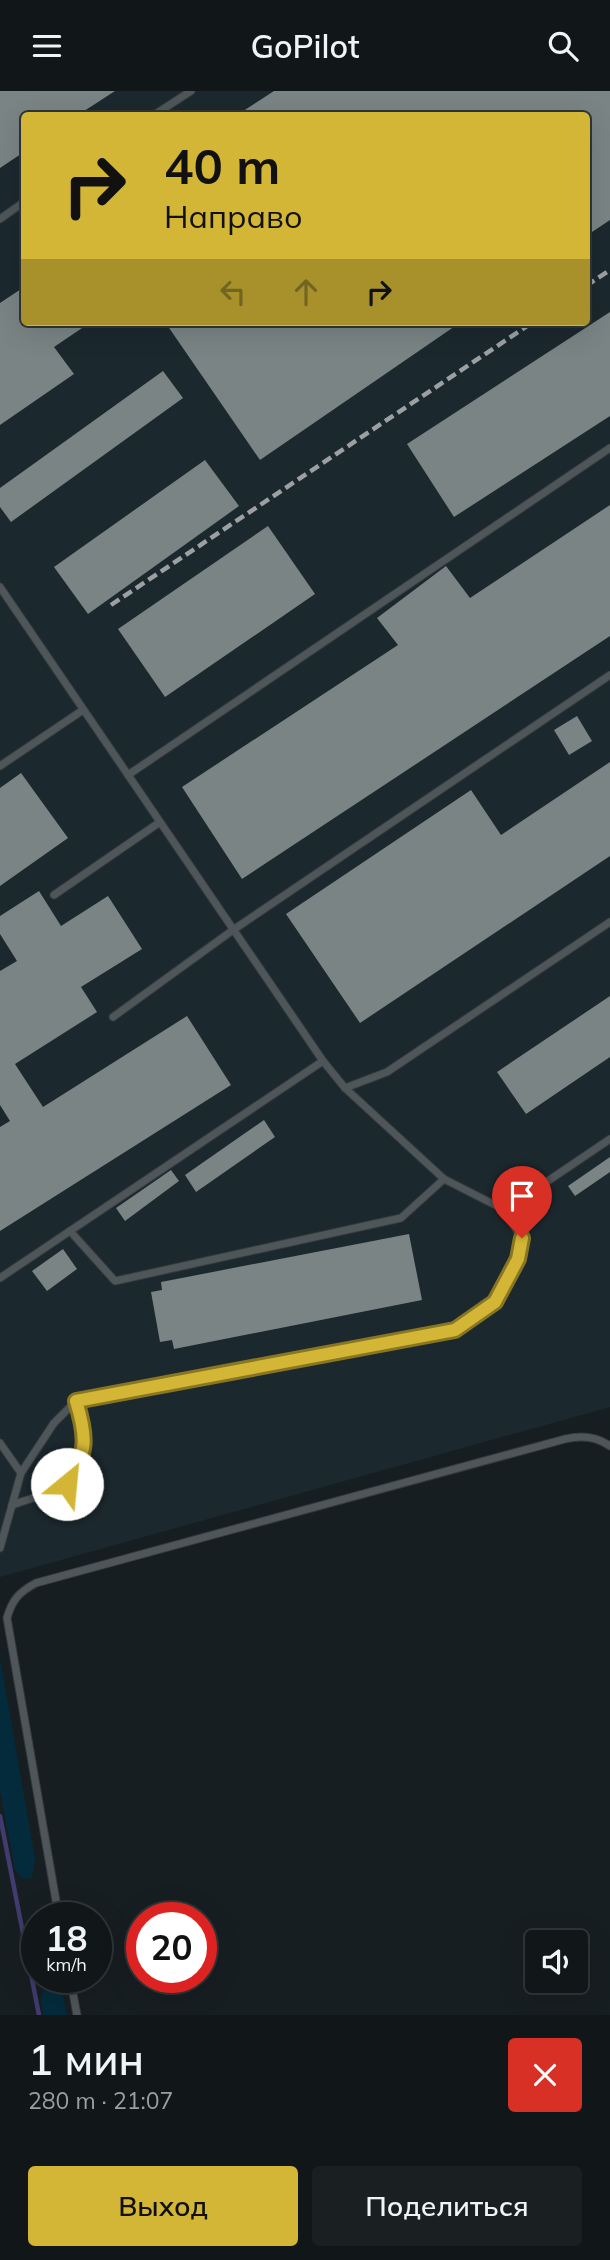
<!DOCTYPE html>
<html lang="ru">
<meta charset="utf-8">
<style>
:root{--surface:#111619;--page:#1a1f22;--text:#f1f3f6;--muted:#9c9fa2;--line:#303538;--accent:#d3b635}
body{margin:0;font-family:Mulish,sans-serif;background:var(--page);color:var(--text);height:100vh;display:flex;flex-direction:column;font-size:26px;white-space:nowrap}
*{box-sizing:border-box;margin:0}
p{font-size:23px;color:var(--muted)}
.icon{flex:none;width:38px;height:38px;fill:none;stroke:currentColor;stroke-width:2;stroke-linecap:round;stroke-linejoin:round}
.map{position:relative;height:1924px;overflow:hidden}
.sheet{display:flex;flex-direction:column;background:var(--surface);flex:1}
.sheet>*{flex:none}
.guide{position:absolute;left:21px;top:21px;width:569px;height:214px;border-radius:7px;box-shadow:0 7px 28px #0002,0 0 0 2px var(--line);background:#d3b635;color:#111;overflow:hidden}
.buttons{position:absolute;left:525px;top:1839px;display:grid;gap:14px}
.buttons a{display:grid;place-items:center;width:63px;height:63px;border-radius:7px;background:var(--surface);box-shadow:0 7px 28px #0002,0 0 0 2px var(--line);font-size:35px}
.speed{position:absolute;left:21px;top:1811px;display:flex;gap:14px;font-size:35px;font-weight:700;text-align:center}
.speed>*{display:grid;place-content:center;width:91px;height:91px;border-radius:50%;background:var(--surface);box-shadow:0 7px 28px #0002,0 0 0 2px var(--line);line-height:1}
.speed small{font-size:18px;font-weight:400}
.speed .limit{border:10px solid #d22;background:#fff;color:#111}
.pin{position:absolute;display:grid;place-items:center;width:60px;height:60px;color:#fff;margin:-72px -30px;border-radius:50% 50% 50% 0;rotate:-45deg;box-shadow:0 0 7px #0007}
.pin .icon{rotate:45deg}
.me{position:absolute;width:77px;margin:-38px;rotate:28deg;stroke-linejoin:round;filter:drop-shadow(0 0 5px #0008)}
.turn{display:flex;align-items:center;gap:24px;height:147px;padding:0 28px;font-size:32px}
.turn .icon{width:91px;height:91px;stroke-width:2.5}
.turn b{display:block;font-size:49px;line-height:60px}
.lanes{display:flex;align-items:center;height:66px;padding:0 28px;background:#0003;justify-content:center;gap:35px;direction:ltr}
.lanes .off{opacity:.35}
.round{display:grid;place-items:center;flex:none;width:74px;height:74px;border-radius:7px;background:var(--page)}
.summary{display:flex;align-items:center;justify-content:space-between;height:119px;padding:0 28px}
h1{font-size:42px;font-weight:600;line-height:52px}
.primary-button{display:flex;gap:14px;margin-top:auto;padding:14px 28px}
.primary-button a{flex:1;height:80px;border-radius:7px;background:var(--accent);color:#111;font-size:28px;font-weight:600;line-height:80px;text-align:center}
.primary-button a+a{background:var(--page);color:var(--text)}
header{display:flex;justify-content:space-between;align-items:center;height:91px;padding:0 28px;background:var(--surface);font-size:32px;font-weight:600}
.map>svg:first-child{display:block}
.built{fill:#1b282e;fill-rule:evenodd}
.green{fill:#042b3c}
.lines{fill:none;stroke-linecap:round;stroke-linejoin:round}
.stream{stroke:#413b6e;stroke-width:4.5}
.building{fill:#7a8485}
.lane-casing{stroke:#353a3d;stroke-width:9}
.lane{stroke:#4e565a;stroke-width:7}
.rail{stroke:#9ca0a3;stroke-width:4.5;stroke-dasharray:10 5;stroke-linecap:butt}
.route-casing{stroke:#897622;stroke-width:18}
.route{stroke:#d3b635;stroke-width:12}
</style>
<header><svg class="icon" aria-label="menu" viewBox="0 0 24 24"><path d="M4 6h16M4 12h16M4 18h16"/></svg>GoPilot<svg class="icon" aria-label="search" viewBox="0 0 24 24"><circle cx="10" cy="10" r="6"/><path d="M15 15l6 6"/></svg></header>
<div class="map">
<svg width="610" height="1924" viewBox="0 0 610 1924">
<rect width="100%" height="100%" fill="#171e21"/>
<path class="built" d="M0,0h610v1316l-610,170zM24,24h562v207h-562z"/>
<g class="green">
<polygon points="0,1567 35,1768 32,1787 23,1788 15,1779 0,1699"/>
<polygon points="46,1886 59,1887 67,1924 43,1924 41,1908"/>
</g>
<g class="lines">
<polyline class="stream" points="0,1725 39,1924"/>
</g>
<g class="building">
<polygon points="0,0 115,0 78,24 24,24 24,61 0,77"/>
<polygon points="274,0 610,0 610,129 586,145 586,24 237,24"/>
<polygon points="24,196 24,231 91,231 54,256 74,283 0,334 0,212"/>
<polygon points="610,221 610,325 454,426 407,353"/>
<polygon points="165,231 461,231 260,369"/>
<polygon points="163,280 183,307 11,431 0,416 0,397"/>
<polygon points="205,369 239,415 88,523 54,476"/>
<polygon points="610,414 610,545 242,788 182,696 398,554 377,527 446,475 470,507"/>
<polygon points="268,435 315,503 165,606 118,538"/>
<polygon points="577,625 592,650 569,664 554,639"/>
<polygon points="610,671 610,765 360,932 286,823 471,699 501,744"/>
<polygon points="21,682 68,747 0,795 0,697"/>
<polygon points="39,800 61,835 108,805 142,858 81,896 97,921 15,973 43,1016 187,925 231,994 0,1140 0,1036 10,1030 0,1014 0,880 17,870 0,843 0,825"/>
<polygon points="610,905 610,966 526,1023 497,981"/>
<polygon points="264,1029 275,1046 196,1101 185,1084"/>
<polygon points="610,1066 610,1081 575,1105 568,1095"/>
<polygon points="171,1079 179,1090 125,1130 116,1117"/>
<polygon points="409,1143 422,1209 174,1258 172,1249 160,1251 151,1201 162,1199 161,1191"/>
<polygon points="63,1158 77,1178 47,1200 32,1180"/>
</g>
<g class="lines">
<g class="lane-casing">
<g id="lane">
<polyline points="154,24 191,0"/>
<polyline points="0,128 24,111"/>
<polyline points="0,496 323,970 345,997 444,1088 505,1119 521,1147 518,1168 495,1211 455,1239 76,1310 54,1332 21,1382"/>
<polyline points="0,675 83,619"/>
<polyline points="128,684 610,357"/>
<polyline points="54,804 160,731"/>
<polyline points="113,926 233,839 610,584"/>
<polyline points="345,997 387,981 610,831"/>
<polyline points="505,1119 610,1048"/>
<polyline points="70,1140 115,1190 401,1127 444,1088"/>
<polyline points="0,1187 323,970"/>
<polyline points="0,1352 21,1382 0,1457"/>
<path d="M12,1414c13,-5 46,-13 55,-22 24,-22 17,-55 9,-82"/>
<path d="M59,1827l-52,-300c5,-18 12,-26 29,-35l529,-144c16,-4 31,-3 45,7"/>
<polyline points="70,1886 77,1924"/>
</g>
</g>
<use href="#lane" class="lane"/>
<g class="rail">
<polyline points="586,195 610,179"/>
<polyline points="111,514 533,231"/>
</g>
</g>
<g class="lines">
<g class="route-casing">
<path id="route" d="M67,1393c21,-32 20,-47 9,-83l379,-71 40,-28 23,-43 4,-21"/>
</g>
<use href="#route" class="route"/>
</g>
</svg>
<div class="buttons">
<a><svg class="icon" aria-label="sound" viewBox="0 0 24 24"><path d="M4 9h4l5-4v14l-5-4H4zM17 9q2 3 0 6"/></svg></a>
</div>
<div class="speed"><div>18<small>km/h</small></div><div class="limit">20</div></div>
<div class="pin" style="left:522px;top:1147px;background:#d93025"><svg class="icon" aria-label="arrive" viewBox="0 0 24 24"><path d="M6 21V4h12l-3 4 3 4H6"/></svg></div>
<svg class="me" style="left:67px;top:1393px" viewBox="-20 -20 40 40"><circle r="19" fill="#fff"/><path d="M0-13L10 11 0 6-10 11z" fill="#d3b635"/></svg>
<div class="guide">
<div class="turn"><svg class="icon" aria-label="right" viewBox="0 0 24 24"><path d="M7 20v-9h11M14 6l5 5-5 5"/></svg><div><b>40 m</b>Направо</div></div>
<div class="lanes"><svg class="icon off" aria-label="left" viewBox="0 0 24 24"><path d="M17 20v-9H6M10 6l-5 5 5 5"/></svg><svg class="icon off" aria-label="ahead" viewBox="0 0 24 24"><path d="M12 20V5M6 11l6-6 6 6"/></svg><svg class="icon" aria-label="right" viewBox="0 0 24 24"><path d="M7 20v-9h11M14 6l5 5-5 5"/></svg></div>
</div>
</div>
<section class="sheet">
<div class="summary"><div><h1>1 мин</h1><p>280 m · 21:07</p></div><a class="round" style="background:#d93025;color:#fff"><svg class="icon" aria-label="close" viewBox="0 0 24 24"><path d="M6 6l12 12M18 6L6 18"/></svg></a></div>
<div class="primary-button"><a>Выход</a><a>Поделиться</a></div>
</section>
